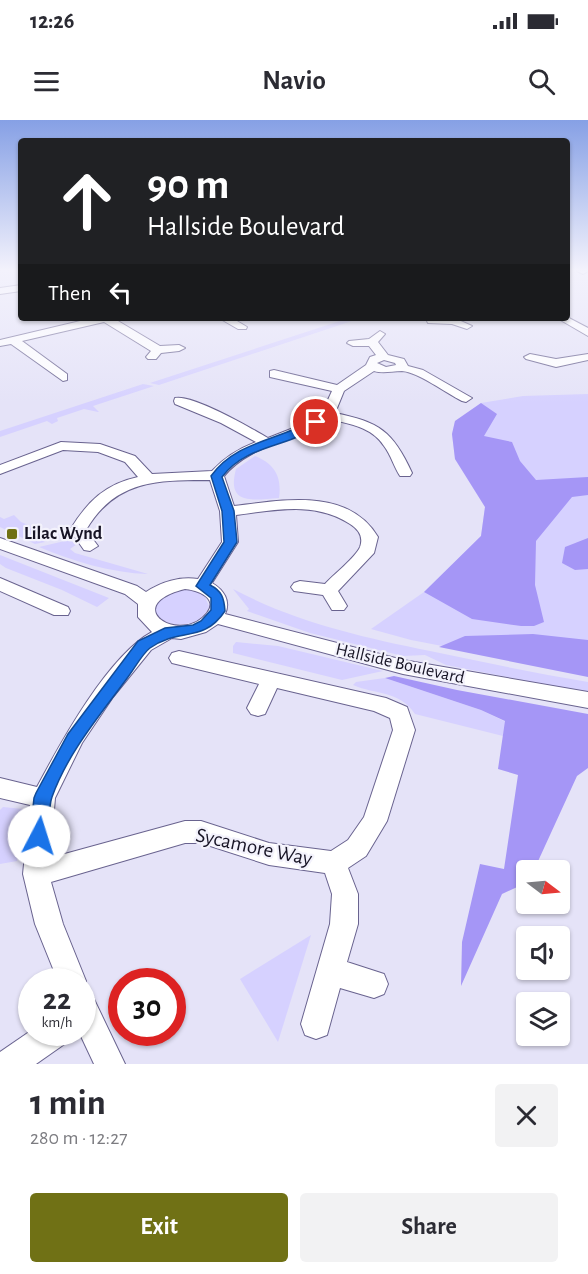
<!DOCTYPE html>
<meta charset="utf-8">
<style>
:root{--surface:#fff;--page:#f2f2f3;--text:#2b2b33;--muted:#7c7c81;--accent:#707115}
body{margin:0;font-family:"Alegreya Sans",sans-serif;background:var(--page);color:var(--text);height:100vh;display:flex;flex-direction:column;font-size:22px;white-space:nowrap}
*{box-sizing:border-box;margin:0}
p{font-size:20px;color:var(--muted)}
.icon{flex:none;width:33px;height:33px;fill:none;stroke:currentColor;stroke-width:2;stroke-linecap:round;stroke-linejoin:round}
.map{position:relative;height:944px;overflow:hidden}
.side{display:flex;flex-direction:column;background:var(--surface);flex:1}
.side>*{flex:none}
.hud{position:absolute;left:18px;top:18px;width:552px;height:183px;border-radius:6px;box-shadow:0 2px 4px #0004;background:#202124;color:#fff;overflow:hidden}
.needle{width:39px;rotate:106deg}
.controls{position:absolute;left:516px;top:740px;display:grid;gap:12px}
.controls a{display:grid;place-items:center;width:54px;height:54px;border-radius:6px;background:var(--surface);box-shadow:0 2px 4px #0004;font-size:30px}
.speed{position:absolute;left:18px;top:848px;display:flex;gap:12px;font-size:30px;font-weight:700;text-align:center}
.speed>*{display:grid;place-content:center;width:78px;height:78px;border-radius:50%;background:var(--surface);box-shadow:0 2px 4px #0004;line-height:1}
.speed small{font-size:15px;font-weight:400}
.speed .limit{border:9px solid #d22;background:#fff;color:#111}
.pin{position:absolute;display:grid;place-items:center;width:51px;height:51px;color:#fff;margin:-26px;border:3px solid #fff;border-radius:50%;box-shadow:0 2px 6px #0007}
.me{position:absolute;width:66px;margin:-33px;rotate:5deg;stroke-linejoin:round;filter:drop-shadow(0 0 4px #0008)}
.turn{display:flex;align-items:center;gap:21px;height:126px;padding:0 30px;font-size:27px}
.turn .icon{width:78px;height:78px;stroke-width:2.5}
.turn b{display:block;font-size:42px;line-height:51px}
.then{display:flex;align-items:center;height:57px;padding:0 30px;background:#0003;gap:12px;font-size:22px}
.round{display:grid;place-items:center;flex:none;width:63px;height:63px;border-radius:6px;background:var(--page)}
.headline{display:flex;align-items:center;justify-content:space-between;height:102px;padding:0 30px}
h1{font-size:36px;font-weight:700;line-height:45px}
.button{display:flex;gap:12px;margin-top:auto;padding:12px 30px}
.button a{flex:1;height:69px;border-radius:6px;background:var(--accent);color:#fff;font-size:24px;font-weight:700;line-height:69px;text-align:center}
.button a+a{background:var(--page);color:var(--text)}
.status{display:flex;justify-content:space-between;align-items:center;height:42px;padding:0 30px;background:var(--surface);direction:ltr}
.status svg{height:16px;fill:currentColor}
header{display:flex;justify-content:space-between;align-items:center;height:78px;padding:0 30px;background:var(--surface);font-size:27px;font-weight:700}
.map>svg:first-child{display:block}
.green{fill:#d6d1ff}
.forest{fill:#a596f6}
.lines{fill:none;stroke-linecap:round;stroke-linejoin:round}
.minor-casing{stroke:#69638f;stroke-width:2}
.minor{fill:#fff;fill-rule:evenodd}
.route{fill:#1a73e8;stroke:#114b97;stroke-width:1.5}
.poi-dot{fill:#707115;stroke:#f3f2fc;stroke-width:2}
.labels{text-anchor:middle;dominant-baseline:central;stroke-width:4.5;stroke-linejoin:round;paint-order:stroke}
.poi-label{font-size:18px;font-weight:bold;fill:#171425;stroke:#f3f2fc;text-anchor:start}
.street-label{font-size:18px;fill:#171425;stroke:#f3f2fc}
.near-street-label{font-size:21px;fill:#171425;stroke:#f3f2fc}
</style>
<div class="status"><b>12:26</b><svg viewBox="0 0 49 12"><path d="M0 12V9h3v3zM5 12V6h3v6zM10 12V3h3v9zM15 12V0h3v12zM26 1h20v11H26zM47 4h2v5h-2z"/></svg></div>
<header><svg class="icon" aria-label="menu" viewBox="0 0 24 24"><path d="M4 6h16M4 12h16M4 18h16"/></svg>Navio<svg class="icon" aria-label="search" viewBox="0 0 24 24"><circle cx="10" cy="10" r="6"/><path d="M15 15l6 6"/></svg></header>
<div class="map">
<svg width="588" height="944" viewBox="0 0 588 944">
<rect width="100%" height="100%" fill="#e5e3f8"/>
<g class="green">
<polygon points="349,198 361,198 159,265 150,263"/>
<polygon points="143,264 154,266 93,286 99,292 98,292 84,289 57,298 58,301 52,304 47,301 0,317 0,311"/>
<polygon points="588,274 588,554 411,520 371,509 424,472 481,416 485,387 455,339 452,314 455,301 481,283 523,276"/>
<path d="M255,336c20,8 27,21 24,42 -26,2 -53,8 -43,-29z"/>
<polygon points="14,395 21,402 38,409 45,422 35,424 0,407 0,397 4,399"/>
<path d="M69,420l8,4 -7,5 5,4 73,21c-37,-1 -75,-13 -109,-27z"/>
<polygon points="0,435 109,478 97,487 62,470 6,448 0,444"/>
<path d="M181,469h8l15,6 5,11c-7,20 -31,22 -48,14l-7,-10 5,-11z"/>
<path d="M233,469c62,33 129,48 197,62 52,11 105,22 158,31v11l-142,-28 -21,-10 -22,1 -93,-23 -63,-22 2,-2z"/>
<polygon points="236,522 278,526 383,551 342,560 233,533 233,526"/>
<path d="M385,558l96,32 25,12 -3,14 -88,-22c-16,-24 -39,-19 -62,-29l3,-3z"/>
<polygon points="3,687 23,689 24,704 17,741 0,744 0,690"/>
<polygon points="311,815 278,922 240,859"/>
</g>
<g class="forest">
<polygon points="481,283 497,294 484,316 512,322 520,341 536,360 588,357 588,375 572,377 536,421 535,465 544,502 534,506 521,506 472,499 424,472 481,416 485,387 455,339 452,314 455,301"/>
<polygon points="588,418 588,449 575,450 562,443 565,427"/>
<polygon points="533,514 588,520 588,557 439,527 465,516"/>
<polygon points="394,556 457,570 588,594 588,648 577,656 534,750 526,750 526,763 502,774 461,866 462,822 480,744 504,749 518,655 498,649 505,601 481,590 385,558"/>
</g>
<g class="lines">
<g class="minor-casing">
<g id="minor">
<polygon points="577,151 588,151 583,154"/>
<polygon points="21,165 21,171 0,174 0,168"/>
<polygon points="567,197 588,208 588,216 557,198"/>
<polygon points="93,198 113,198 160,226 179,225 185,228 179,231 161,233 156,239 148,239 146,237 151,231 104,202 22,221 67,254 67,260 63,261 11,224 0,226 0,220"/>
<polygon points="219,198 232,198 247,207 246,209 238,209"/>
<polygon points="431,198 454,198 472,206 467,209 452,204 428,203 427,201"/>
<path d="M380,211l5,3 -7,8 10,13 16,4 4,7 15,4 49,28 -6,4 -4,-1c-16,-8 -44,-29 -60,-30 -11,0 -18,3 -28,0l-30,20 -9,22c44,9 58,18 77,60l-2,3h-10c-6,-9 -9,-21 -16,-30 -12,-19 -34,-22 -55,-27 -33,21 -80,26 -105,57l10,30c49,-6 114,-19 144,31l-4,16 -36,38 9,15 -3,4h-12l-9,-15 -29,-4 -3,-4 3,-4 6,-2 25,3c8,-9 31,-27 35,-37 4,-11 -2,-18 -10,-23 -35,-23 -75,-14 -114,-9l2,27 -26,41c12,7 19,18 13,31l178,46 185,32v16l-185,-34 -185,-50 -12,8 -25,7 -9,-1 -21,12 -38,47 -31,46 -27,55 -5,60 135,-37h16l68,22 62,8 17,-11 16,-23 29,-87 -3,-12 -16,-7 -97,-23 -12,26 -7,2 -7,-2 -4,-6 12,-24 -87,-21 -3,-5 3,-5 7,-2 207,47 21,9 8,23 -28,91 -21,35 -18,12 10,26v30l-11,38 37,12 4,10 -4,10 -10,4 -34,-10 -13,47 -11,4 -11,-4 -4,-11 29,-100 2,-30 -7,-21 -56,-8 -68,-22h-16l-134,39 12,42 23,57 -4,9v-9h-24l-23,-57 -12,-50 7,-69 -30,-7v-20l37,9c24,-45 71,-131 115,-155l-14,-15v-13l-13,-10 -125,-45v-11l137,48 9,6c15,-10 34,-16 52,-13l24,-37 -2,-31 -10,-31c-53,0 -95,0 -124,50l12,16 -8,5 -6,-1 -14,-20c17,-28 35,-46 68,-53l-13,-15 -27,-10 -35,-2 -63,24v-9l61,-23 39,2 35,12 17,18 60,-3c13,-14 26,-22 44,-29l-35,-19 -46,-19 -1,-3 1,-3c17,-4 76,30 93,40l33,-13 21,-12 10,-22 -62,-14v-6l4,-1 63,15 29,-20 4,-8 6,-2 -7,-9h-16l-6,-3 2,-2 20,-2zM384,240l11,3 1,2 -10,2 -9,-4zM185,469c12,1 34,9 22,24 -26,33 -89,-7 -22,-24z"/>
<polygon points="530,234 556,239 588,234 588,240 556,247 526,239 524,237"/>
<polygon points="0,458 68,487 70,491 68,495 54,495 0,471"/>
<polygon points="82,871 92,875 125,944 94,944 79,912 82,912"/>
<polygon points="32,910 70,912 66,923 36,944 0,944 0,932"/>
</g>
</g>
<use href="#minor" class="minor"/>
</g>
<linearGradient id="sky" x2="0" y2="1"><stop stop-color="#86a0e5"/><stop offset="0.53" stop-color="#f3f2fc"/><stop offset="1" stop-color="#f3f2fc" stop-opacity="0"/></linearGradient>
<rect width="588" height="283" fill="url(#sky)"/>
<path class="route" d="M313,300l8,2c-26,26 -73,20 -99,55l12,34 3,31 -27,43c12,6 14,13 15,26 -22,33 -46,16 -75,37 -8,6 -15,20 -22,29 -27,37 -60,75 -76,120 -5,14 0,31 -6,45l-7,2 -6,-2 -3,-6 4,-38 2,-5 32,-59 70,-93 27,-13 28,-3 8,-4 10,-11v-12l-15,-12 28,-44 -2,-31 -11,-35c25,-35 67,-35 102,-56z"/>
<rect class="poi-dot" x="6" y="408" width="12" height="12" rx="3"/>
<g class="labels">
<g class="poi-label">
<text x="24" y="414">Lilac Wynd</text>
</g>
<g class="street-label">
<text transform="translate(400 544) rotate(13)">Hallside Boulevard</text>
</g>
<g class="near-street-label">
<text transform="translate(254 727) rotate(12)">Sycamore Way</text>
</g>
</g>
</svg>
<div class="controls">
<a><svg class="needle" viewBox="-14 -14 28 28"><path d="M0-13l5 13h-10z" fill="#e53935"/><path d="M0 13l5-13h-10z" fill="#7c7c81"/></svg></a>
<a><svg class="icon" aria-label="sound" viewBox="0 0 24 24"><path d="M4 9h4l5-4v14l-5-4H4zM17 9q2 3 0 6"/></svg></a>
<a><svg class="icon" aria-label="layers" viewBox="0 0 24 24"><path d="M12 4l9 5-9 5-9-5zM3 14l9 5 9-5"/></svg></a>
</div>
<div class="speed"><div>22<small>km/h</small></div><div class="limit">30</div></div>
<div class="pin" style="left:316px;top:302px;background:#d93025"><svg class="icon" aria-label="arrive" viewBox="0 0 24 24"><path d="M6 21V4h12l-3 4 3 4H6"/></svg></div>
<svg class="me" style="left:39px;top:716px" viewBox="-20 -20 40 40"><circle r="19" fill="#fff"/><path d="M0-13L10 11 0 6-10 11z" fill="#1a73e8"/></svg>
<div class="hud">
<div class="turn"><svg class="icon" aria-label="ahead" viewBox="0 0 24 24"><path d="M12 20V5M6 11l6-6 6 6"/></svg><div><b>90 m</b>Hallside Boulevard</div></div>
<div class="then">Then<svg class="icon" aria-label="left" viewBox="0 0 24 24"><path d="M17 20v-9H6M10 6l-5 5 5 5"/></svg></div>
</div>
</div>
<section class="side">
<div class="headline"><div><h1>1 min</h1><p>280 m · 12:27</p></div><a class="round"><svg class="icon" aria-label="close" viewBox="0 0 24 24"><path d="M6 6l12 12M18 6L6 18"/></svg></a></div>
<div class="button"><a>Exit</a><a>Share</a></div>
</section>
